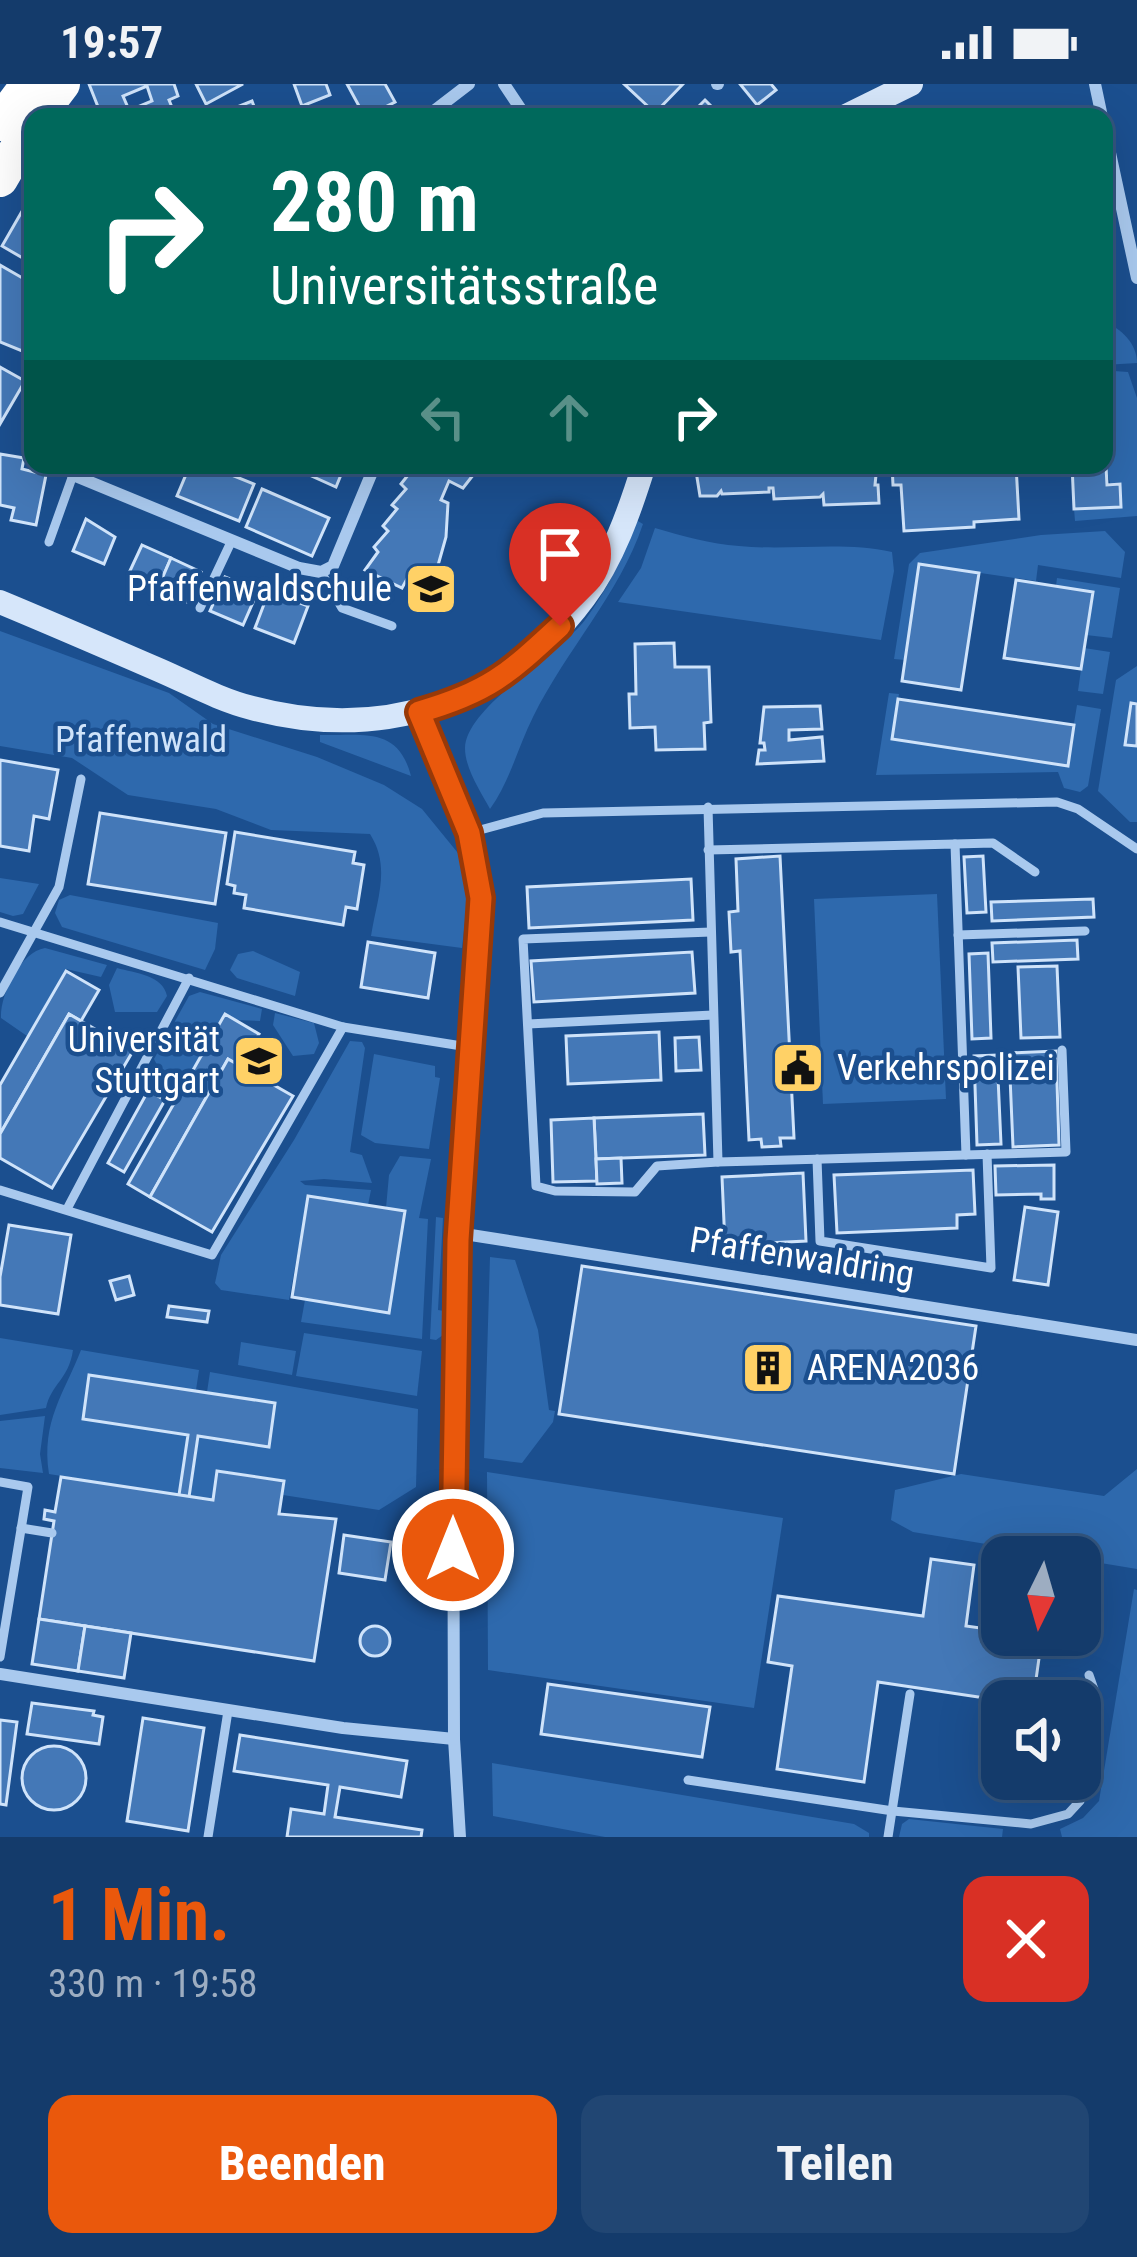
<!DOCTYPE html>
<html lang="de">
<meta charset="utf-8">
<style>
:root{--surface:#143b6b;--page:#214673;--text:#f1f3f6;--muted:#9dadc1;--line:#33557e;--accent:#ea580c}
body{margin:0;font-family:"Roboto Condensed",sans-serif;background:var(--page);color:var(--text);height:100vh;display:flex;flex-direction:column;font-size:45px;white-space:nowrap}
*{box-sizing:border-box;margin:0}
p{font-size:39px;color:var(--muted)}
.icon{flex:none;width:66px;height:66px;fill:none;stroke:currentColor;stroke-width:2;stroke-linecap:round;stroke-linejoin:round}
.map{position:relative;height:1753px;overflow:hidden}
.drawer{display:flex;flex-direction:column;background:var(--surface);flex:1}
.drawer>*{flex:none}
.top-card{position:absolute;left:24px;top:24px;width:1089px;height:366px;border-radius:24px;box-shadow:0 12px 48px #0002,0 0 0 3px var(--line);background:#00695c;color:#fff;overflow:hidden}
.needle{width:78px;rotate:185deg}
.buttons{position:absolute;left:981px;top:1452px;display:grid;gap:24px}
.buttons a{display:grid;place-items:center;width:120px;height:120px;border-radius:24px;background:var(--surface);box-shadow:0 12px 48px #0002,0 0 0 3px var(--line);font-size:60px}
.pin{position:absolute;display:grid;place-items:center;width:102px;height:102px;color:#fff;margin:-123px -51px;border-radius:50% 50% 50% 0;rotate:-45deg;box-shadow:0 0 12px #0007}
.pin .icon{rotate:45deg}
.me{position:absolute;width:132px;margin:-66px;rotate:0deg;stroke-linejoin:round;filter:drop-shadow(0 0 9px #0008)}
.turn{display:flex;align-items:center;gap:42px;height:252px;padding:0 48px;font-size:54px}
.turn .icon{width:156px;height:156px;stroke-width:2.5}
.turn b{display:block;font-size:84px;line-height:102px}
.lanes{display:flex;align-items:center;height:114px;padding:0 48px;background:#0003;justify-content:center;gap:60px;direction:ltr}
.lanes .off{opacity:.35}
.round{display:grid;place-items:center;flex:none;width:126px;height:126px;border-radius:24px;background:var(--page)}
.overview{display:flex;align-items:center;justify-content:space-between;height:204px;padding:0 48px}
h1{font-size:72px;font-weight:700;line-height:90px;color:var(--accent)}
.button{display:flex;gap:24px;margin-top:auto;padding:24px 48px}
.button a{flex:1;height:138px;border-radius:24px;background:var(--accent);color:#fff;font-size:48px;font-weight:700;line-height:138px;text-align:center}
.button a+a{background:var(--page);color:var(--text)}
.status{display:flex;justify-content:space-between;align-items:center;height:84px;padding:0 60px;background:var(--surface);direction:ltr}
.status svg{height:33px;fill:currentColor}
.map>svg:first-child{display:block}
.green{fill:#2e69ad}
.building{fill:#4478b7;stroke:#cfe3fa;stroke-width:3}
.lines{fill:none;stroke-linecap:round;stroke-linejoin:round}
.lane{stroke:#a9c9ee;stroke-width:9}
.street{stroke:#a9c9ee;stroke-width:12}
.secondary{stroke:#d6e6fa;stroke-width:24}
.highway{stroke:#fff;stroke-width:36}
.route-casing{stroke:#983908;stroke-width:30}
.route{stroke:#ea580c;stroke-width:21}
.labels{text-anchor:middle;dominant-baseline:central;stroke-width:9;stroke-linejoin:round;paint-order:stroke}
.poi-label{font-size:36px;fill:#fff;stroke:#1b4f8f;text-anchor:end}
.park-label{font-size:36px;fill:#cfe3fa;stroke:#1b4f8f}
.street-label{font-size:36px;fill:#fff;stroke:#1b4f8f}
</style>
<div class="status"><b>19:57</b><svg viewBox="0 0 49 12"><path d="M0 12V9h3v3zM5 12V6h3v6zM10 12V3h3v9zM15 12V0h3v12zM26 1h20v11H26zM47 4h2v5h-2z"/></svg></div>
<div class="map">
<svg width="1137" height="1753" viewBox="0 0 1137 1753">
<rect width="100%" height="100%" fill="#1b4f8f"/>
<g class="green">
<path d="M1104,237c17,8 33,22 33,42l-33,2z"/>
<path d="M1114,287l14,1 9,26v118l-62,5 -1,-12 47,-3c-24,-37 -17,-86 -17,-129h9z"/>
<path d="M636,436l7,4c-24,71 -77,126 -110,193 -15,30 -23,64 -43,92 -9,-17 -25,-40 -25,-61 1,-41 93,-93 120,-128 23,-31 38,-64 51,-100z"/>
<path d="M655,444c28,8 55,16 84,18 51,5 103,-5 153,6l2,19 -13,69 -263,-38 23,-34z"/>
<polygon points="1105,447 1125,468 1121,494 1038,481 1036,497 919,480 905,576 894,575 909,480 920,469 1041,451"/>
<polygon points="1057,494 1120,504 1112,554 1086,551 1092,508 1056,502"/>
<path d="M0,547l169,62 44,31 104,33 67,28 38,24 40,49 7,27 -7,63 -91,-12c6,-38 20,-69 -1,-102l-99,-4 -55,-21 -88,-14 -56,-37 -72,-12z"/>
<polygon points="1084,564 1110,568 1103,610 1078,607"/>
<polygon points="1137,582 1137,620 1130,619 1125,660 1137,662 1137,738 1130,738 1098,707 1116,596"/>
<polygon points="889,609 899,610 892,654 1067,682 1077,621 1101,625 1088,702 1080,708 1064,704 1058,688 876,691"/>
<path d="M320,651c43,1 78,-9 91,41l-91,-34z"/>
<polygon points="0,794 39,800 23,830 13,832 0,828"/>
<polygon points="937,810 946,1015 823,1020 814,815"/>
<polygon points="70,811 218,839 215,865 205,886 62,843 55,829 59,816"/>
<path d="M45,864l62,17 -6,12 -35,-8 -39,67 -26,-18c-1,-23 19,-66 44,-70z"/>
<polygon points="253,867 300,888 295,912 237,894 230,886 238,870"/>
<path d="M117,884c18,5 46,7 50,28l-10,16h-42l-6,-27z"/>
<polygon points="200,908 262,925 260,937 235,936 224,930 185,999 158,983 154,975 189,912"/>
<polygon points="275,929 314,939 319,959 314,970 293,972 273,941"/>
<polygon points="350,957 362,958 365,964 350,1068 362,1071 372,1099 324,1095 300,1097 305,1101 371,1106 368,1121 308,1112 289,1216 221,1206 215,1199 221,1171 294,1056"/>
<polygon points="374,970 435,982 435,993 440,994 429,1065 375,1059 361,1051"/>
<polygon points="400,1072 431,1075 419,1134 428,1135 422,1255 301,1238 305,1216 389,1229 405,1128 386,1124 389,1091"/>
<polygon points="436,1133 443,1134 438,1226 444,1227 443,1251 436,1256 430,1255"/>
<polygon points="490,1173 515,1176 538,1246 549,1326 555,1327 553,1338 522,1379 484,1374"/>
<polygon points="304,1249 422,1267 417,1312 296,1292"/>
<path d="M0,1254l73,12c-4,29 -22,34 -27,58l-46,7z"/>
<polygon points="241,1258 296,1267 292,1291 238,1281"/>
<path d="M81,1266l118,20 -3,20 -107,-14 -6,43 105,16 -9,60 -130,-21c-8,-53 15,-80 32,-124z"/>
<polygon points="210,1288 418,1325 416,1403 379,1426 283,1411 284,1396 218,1386 212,1415 190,1412 199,1353 269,1362 276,1318 207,1308"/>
<polygon points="45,1332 40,1370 43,1389 0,1384 0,1337"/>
<polygon points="1137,1385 1137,1485 913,1448 891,1436 895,1406 961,1390 1104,1412"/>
<polygon points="487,1388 783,1434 754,1624 488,1586"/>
<polygon points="1134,1505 1137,1506 1137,1753 1062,1753 1060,1745 1083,1734 1099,1717"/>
<polygon points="492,1679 854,1740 869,1749 869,1753 605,1753 493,1732"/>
<polygon points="909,1735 1003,1745 1002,1753 899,1753 902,1740"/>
</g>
<g class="building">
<polygon points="89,0 174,0 178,12 169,16 176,33 139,33 135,24 152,17 147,2 123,12 129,26 102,33"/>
<polygon points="196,0 243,0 206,20"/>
<polygon points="294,0 326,0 330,11 302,22"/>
<polygon points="347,0 385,0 395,18 365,33"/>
<polygon points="624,0 683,0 655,29"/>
<polygon points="740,0 771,0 776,6 757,21"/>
<polygon points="705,16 722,33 698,33 693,28"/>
<polygon points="252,17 258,33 218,33 217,31"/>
<polygon points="32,110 33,111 33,180 2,162"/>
<polygon points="0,181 33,200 32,271 0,258"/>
<polygon points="0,283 25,297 0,340"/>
<polygon points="1104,346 1107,401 1120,400 1121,423 1074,425 1072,381 1104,381"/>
<polygon points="0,370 24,374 22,385 46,391 36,441 11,436 14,424 0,421"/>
<polygon points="190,381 207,381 254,400 239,437 177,412"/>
<polygon points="287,381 345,381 336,403"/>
<polygon points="416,381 481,381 463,404 449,397 441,416 448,419 446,453 435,492 413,484 402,504 365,486 378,468 374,463 388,447 383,442 397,425 392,421 406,405 401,400"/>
<polygon points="695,381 877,381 875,401 878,401 879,419 824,421 823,410 820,413 774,415 773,404 769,404 769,408 722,410 721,407 717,412 700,412"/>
<polygon points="892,381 1016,381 1019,435 974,438 974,443 904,447 901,401 893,401"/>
<polygon points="262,405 329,434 312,472 246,443"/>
<polygon points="86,435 115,453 104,480 73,467"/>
<polygon points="142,461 171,474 158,504 128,491"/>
<polygon points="171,474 201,488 187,518 158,504"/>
<polygon points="919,480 979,489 961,606 902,597"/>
<polygon points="225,493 258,507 243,541 210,527"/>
<polygon points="1016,496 1093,508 1081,585 1004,574"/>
<polygon points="269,507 308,522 294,559 255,544"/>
<polygon points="674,559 675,583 709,583 711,638 704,639 705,665 656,666 655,643 630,644 629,610 636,610 635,560"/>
<polygon points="898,615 1074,641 1068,682 892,655"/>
<polygon points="1131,619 1137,620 1137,662 1125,661"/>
<polygon points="820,622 822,645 789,646 789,656 822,653 824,677 757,680 759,666 765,666 764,659 760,659 764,623"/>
<polygon points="0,676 58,686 49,735 34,732 29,767 0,762"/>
<polygon points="100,729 226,749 215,820 88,800"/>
<polygon points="235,748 355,768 353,779 364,781 357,825 346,823 343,841 244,824 246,811 234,809 235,802 227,800"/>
<polygon points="780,772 794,1054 780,1054 781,1062 762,1063 761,1055 749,1056 740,867 731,868 729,828 738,827 736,775"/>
<polygon points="983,772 986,828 967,829 964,773"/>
<polygon points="691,795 693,836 529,844 527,803"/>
<polygon points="1093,815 1094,833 992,837 991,818"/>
<polygon points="1077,856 1078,875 993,878 992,859"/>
<polygon points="368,858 435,869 428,914 361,903"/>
<polygon points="692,868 695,909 534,918 531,877"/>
<polygon points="988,869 991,954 972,955 969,870"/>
<polygon points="1057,882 1060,953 1021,954 1018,883"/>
<polygon points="66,887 99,906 81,937 69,930 0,1050 0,1001"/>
<polygon points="69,930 133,967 52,1104 0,1074 0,1050"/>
<polygon points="225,930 259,950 240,982 228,975 150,1113 128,1100"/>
<polygon points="659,948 661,996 568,1000 566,952"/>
<polygon points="699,953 701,986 676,987 675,954"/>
<polygon points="1056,967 1059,1061 1013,1063 1009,969"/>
<polygon points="997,971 1001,1060 977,1061 974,972"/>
<polygon points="228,975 293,1012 212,1148 150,1113"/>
<polygon points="148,1007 165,1016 124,1088 108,1079"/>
<polygon points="703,1030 705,1071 596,1075 594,1034"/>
<polygon points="594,1034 597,1097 553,1098 551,1036"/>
<polygon points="621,1074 622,1099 597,1100 596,1075"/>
<polygon points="1054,1081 1054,1115 1041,1115 1041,1110 996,1111 995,1082"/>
<polygon points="973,1086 975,1130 957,1131 957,1144 837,1149 834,1091"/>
<polygon points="803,1089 806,1157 725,1161 722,1093"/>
<polygon points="308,1112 405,1127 389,1229 292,1213"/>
<polygon points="1025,1123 1058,1128 1048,1201 1014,1196"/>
<polygon points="9,1141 71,1151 58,1230 0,1221 0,1193"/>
<polygon points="582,1182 976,1242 954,1390 559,1330"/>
<polygon points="129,1192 134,1211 116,1216 110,1197"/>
<polygon points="169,1222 209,1227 207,1238 167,1233"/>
<polygon points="89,1291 275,1319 269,1363 198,1352 189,1413 179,1411 188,1351 83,1335"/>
<polygon points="217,1387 284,1397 279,1430 336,1435 314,1577 39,1535 54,1437 44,1435 45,1426 55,1428 61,1393 213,1416"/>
<polygon points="344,1451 391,1458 385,1496 339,1489"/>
<polygon points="931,1475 974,1481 966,1542 1002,1547 1002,1551 1042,1553 1033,1617 1005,1617 878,1598 864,1698 777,1685 792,1582 768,1578 778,1512 923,1532"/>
<polygon points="39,1535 85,1542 78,1587 32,1580"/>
<circle cx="375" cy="1557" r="15"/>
<polygon points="85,1542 131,1549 124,1594 78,1587"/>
<polygon points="548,1600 710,1623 702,1673 541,1650"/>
<polygon points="32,1619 94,1627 93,1631 103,1633 99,1660 27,1650"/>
<polygon points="143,1634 204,1644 188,1747 127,1737"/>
<polygon points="0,1636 17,1638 6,1721 0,1720"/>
<polygon points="240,1651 407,1677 401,1713 340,1703 335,1733 422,1746 421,1753 287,1753 291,1725 324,1730 328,1701 234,1687"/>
<circle cx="54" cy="1694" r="32"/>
</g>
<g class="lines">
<g class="lane">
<polyline points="49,458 73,391"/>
<polyline points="321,488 342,524 392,542"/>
<polyline points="200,524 232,456"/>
<polyline points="708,723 718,1078 1066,1068 1062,966"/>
<polyline points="469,749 543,729 1057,718 1078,725 1137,765"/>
<polyline points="955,760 993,759 1035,788"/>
<polyline points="708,766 955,760 966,1071"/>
<polyline points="0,838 343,943 468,963"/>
<polyline points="711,848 523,855 536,1102 555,1107 635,1108 657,1082 718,1078"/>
<polyline points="958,851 1085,847"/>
<polyline points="0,909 59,803 81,695"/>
<polyline points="528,940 713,931"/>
<polyline points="817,1075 820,1157 991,1184 987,1070"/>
<polyline points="0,1106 212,1171 343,943"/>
<polyline points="67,1125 189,894"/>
<polyline points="0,1398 28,1403 0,1573"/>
<polyline points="21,1444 52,1449"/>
<polyline points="688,1696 893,1727 1031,1740 1068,1730 1080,1717 1097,1614 1089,1591"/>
<polyline points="208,1753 228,1627"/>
<polyline points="888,1753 910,1610"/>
</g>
<g class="street">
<polyline points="504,0 526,33"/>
<polyline points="717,0 718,0"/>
<polyline points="1095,0 1102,33"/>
<polyline points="426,33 469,0"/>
<polyline points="1104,41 1137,194"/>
<polyline points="76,381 73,391 299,484 321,488 333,482 375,381"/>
<polyline points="419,627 469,749 481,814 459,1137 453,1322 454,1655 460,1753"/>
<polyline points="458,1149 1137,1256"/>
<polyline points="0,1590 343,1644 454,1655"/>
</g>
<g class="secondary">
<polyline points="844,33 911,0"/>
<path d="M0,518c53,22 106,45 159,68 30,13 61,30 93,38 127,34 254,-4 332,-110 29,-39 46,-88 60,-133"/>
</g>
<g class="highway">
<polyline points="37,33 62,0"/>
<polyline points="0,39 29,0"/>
<polyline points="0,95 33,38"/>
</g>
</g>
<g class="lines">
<g class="route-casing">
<path id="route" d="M453,1466l5,-310 23,-342 -12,-65 -50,-121c70,-20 89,-38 141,-86"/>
</g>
<use href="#route" class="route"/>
</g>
<defs>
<g id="school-square" transform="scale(2.7)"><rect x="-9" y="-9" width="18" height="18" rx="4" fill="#ffd166" stroke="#1b4f8f"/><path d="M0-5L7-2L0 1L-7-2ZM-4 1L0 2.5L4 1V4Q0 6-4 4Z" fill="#111"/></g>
<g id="university-square" transform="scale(2.7)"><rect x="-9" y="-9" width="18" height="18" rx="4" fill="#ffd166" stroke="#1b4f8f"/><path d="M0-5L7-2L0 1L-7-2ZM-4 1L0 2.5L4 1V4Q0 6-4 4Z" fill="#111"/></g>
<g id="civic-square" transform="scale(2.7)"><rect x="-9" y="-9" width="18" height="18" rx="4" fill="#ffd166" stroke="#1b4f8f"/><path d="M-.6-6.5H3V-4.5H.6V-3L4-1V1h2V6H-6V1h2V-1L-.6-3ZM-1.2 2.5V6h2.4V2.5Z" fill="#111"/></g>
<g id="building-square" transform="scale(2.7)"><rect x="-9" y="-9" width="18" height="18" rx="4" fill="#ffd166" stroke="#1b4f8f"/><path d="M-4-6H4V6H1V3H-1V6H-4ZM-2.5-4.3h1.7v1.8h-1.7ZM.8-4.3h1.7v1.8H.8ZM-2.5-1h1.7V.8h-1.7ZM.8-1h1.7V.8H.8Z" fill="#111"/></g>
</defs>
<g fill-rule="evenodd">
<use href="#school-square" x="431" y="505"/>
<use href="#university-square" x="259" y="977"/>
<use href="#civic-square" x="798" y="984"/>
<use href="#building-square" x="768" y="1284"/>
</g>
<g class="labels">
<g class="poi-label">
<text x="392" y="505">Pfaffenwaldschule</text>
<text x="220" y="956">Universität<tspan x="220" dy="41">Stuttgart</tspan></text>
<text x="837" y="984" text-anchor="start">Verkehrspolizei</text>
<text x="807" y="1284" text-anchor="start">ARENA2036</text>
</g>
<g class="park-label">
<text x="141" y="656">Pfaffenwald</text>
</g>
<g class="street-label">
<text transform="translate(802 1173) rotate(9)">Pfaffenwaldring</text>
</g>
</g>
</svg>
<div class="buttons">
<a><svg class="needle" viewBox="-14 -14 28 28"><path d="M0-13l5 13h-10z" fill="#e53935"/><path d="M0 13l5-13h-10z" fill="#9dadc1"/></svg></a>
<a><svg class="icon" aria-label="sound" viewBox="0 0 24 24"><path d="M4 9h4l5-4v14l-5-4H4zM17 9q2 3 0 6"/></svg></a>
</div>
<div class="pin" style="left:560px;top:542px;background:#d93025"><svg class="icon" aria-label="arrive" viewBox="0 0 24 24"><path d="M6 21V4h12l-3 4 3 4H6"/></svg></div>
<svg class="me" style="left:453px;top:1466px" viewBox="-20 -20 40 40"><circle r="17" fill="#ea580c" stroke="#fff" stroke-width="3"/><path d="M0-11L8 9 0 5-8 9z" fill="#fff"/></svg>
<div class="top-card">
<div class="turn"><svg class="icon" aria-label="right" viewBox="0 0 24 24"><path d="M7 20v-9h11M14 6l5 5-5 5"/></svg><div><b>280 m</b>Universitätsstraße</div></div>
<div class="lanes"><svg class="icon off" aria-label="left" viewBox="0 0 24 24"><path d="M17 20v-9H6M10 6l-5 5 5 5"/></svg><svg class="icon off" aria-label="ahead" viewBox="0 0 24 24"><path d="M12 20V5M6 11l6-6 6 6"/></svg><svg class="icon" aria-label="right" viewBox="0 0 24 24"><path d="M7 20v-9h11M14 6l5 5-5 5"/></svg></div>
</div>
</div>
<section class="drawer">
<div class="overview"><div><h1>1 Min.</h1><p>330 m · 19:58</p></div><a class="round" style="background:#d93025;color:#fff"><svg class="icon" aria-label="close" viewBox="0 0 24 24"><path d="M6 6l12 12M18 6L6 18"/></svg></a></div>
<div class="button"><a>Beenden</a><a>Teilen</a></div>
</section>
